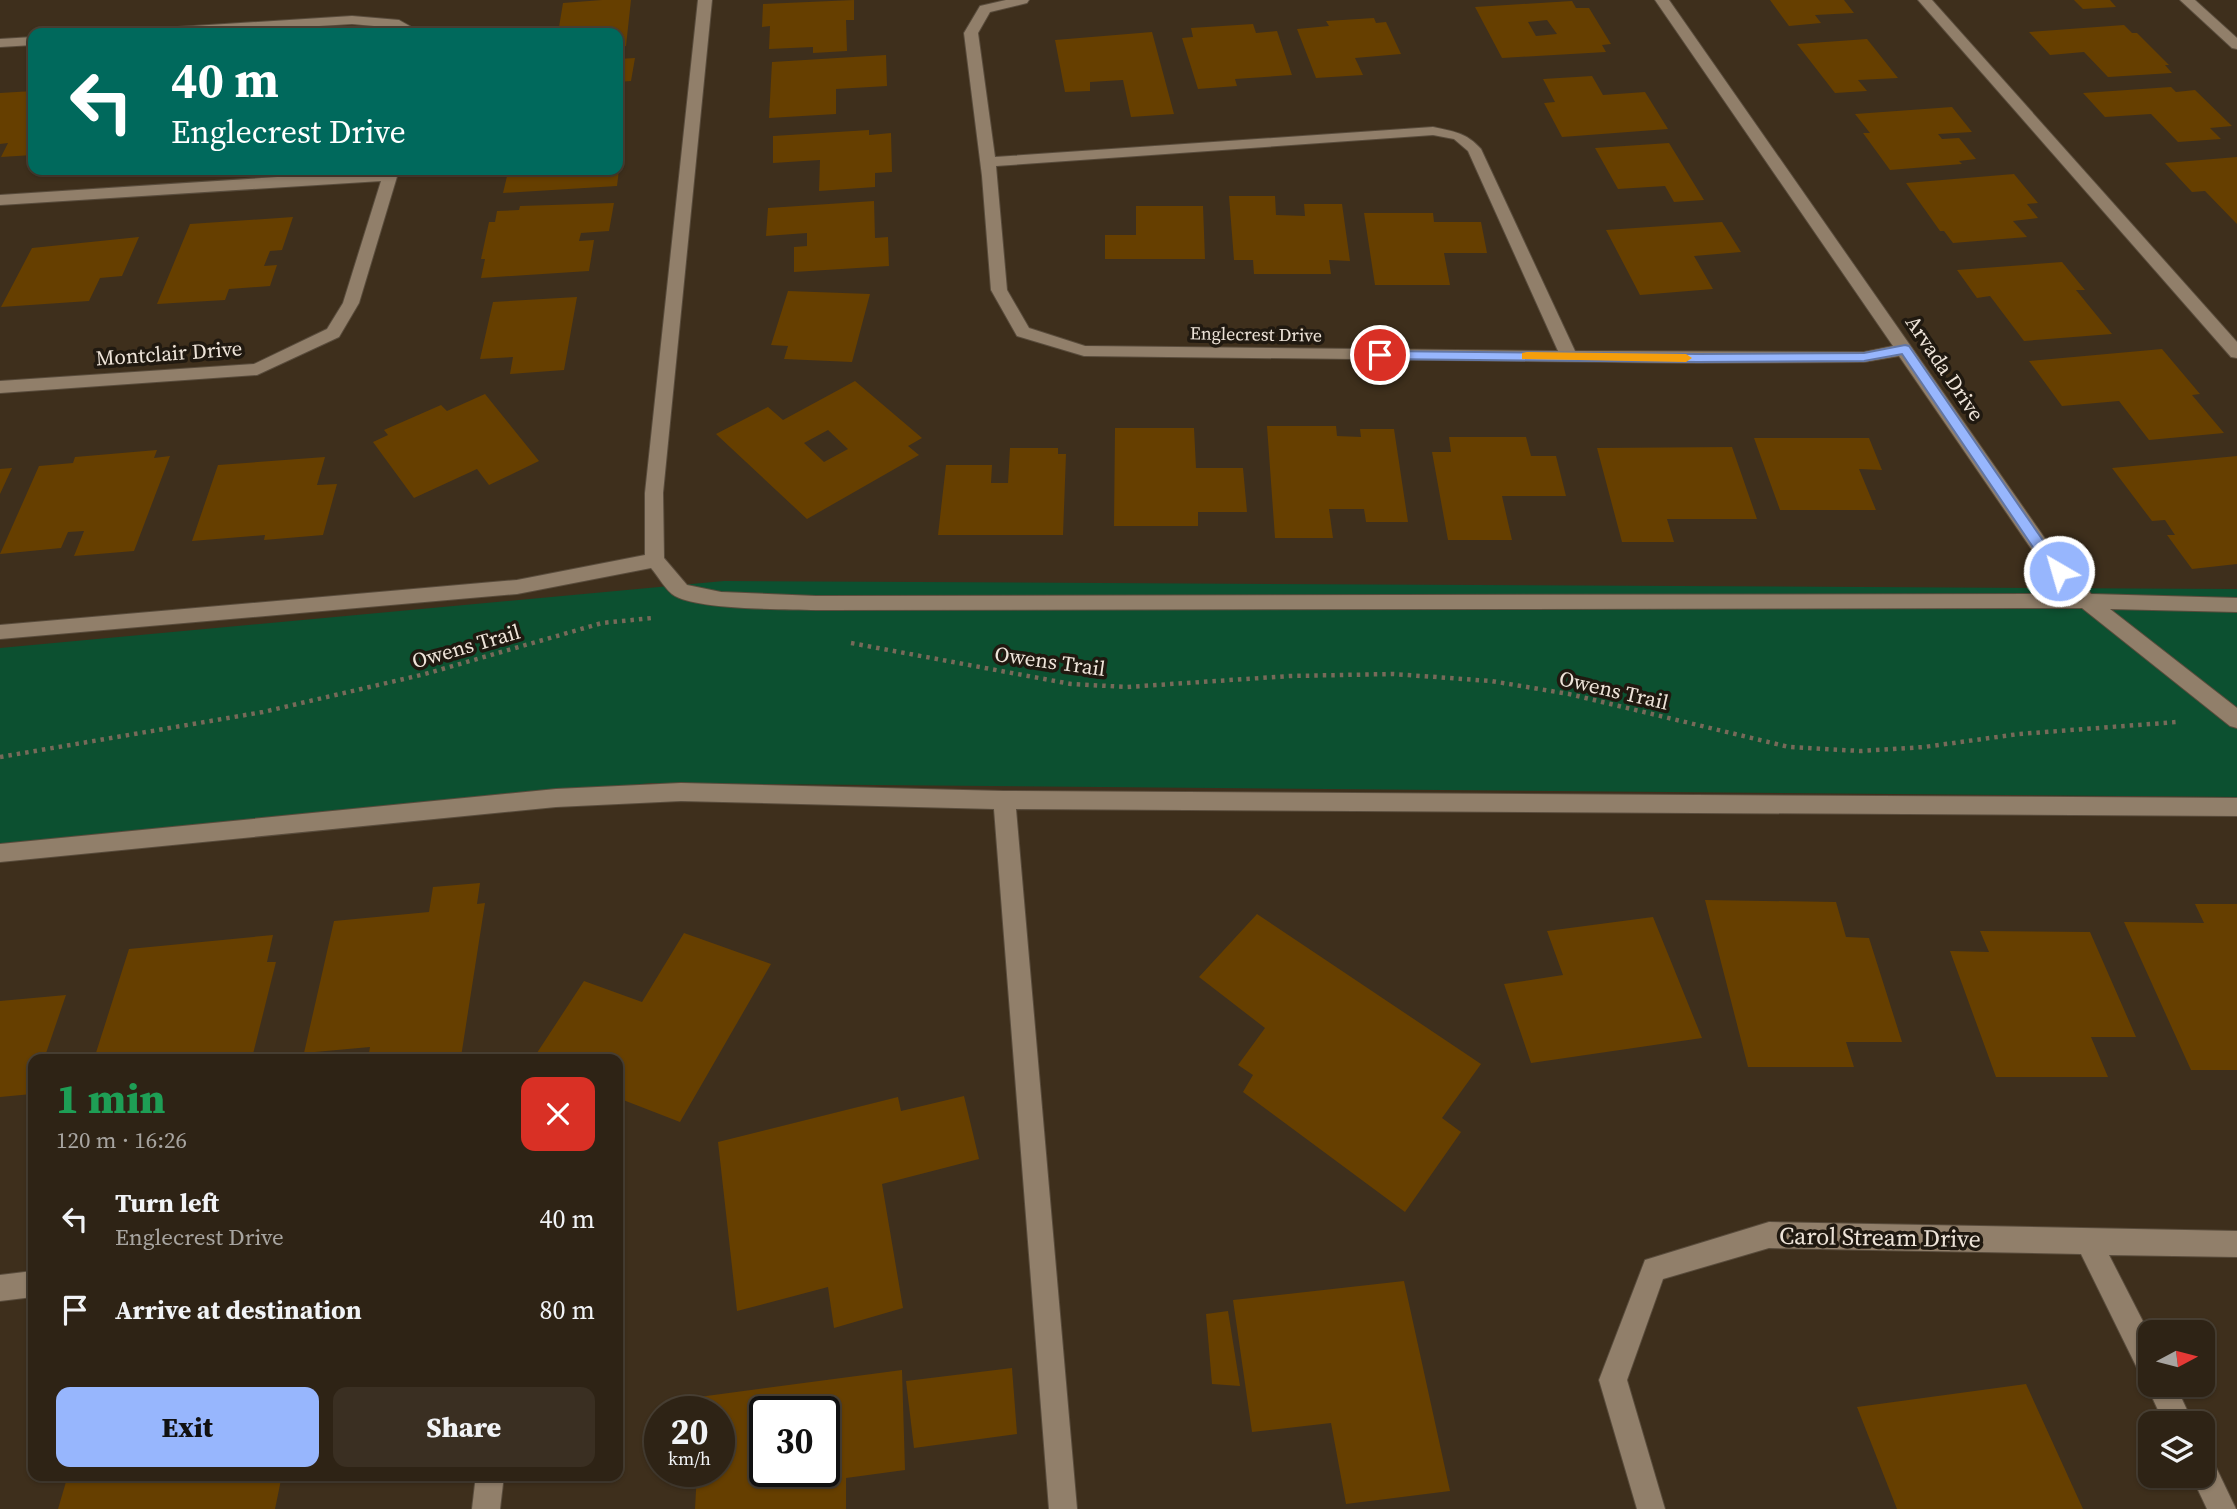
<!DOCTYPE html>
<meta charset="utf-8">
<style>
:root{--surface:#2e2315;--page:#3a2f22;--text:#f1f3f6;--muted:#a7a4a0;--line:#494034;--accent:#97b6fd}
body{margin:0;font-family:"Source Serif 4",serif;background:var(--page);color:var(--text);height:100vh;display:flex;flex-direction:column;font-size:26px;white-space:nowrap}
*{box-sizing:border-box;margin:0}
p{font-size:23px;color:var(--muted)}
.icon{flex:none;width:38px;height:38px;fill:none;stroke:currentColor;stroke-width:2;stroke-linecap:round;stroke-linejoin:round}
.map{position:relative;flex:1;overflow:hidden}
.panel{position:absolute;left:28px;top:1054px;width:595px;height:427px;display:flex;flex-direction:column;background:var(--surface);border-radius:14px;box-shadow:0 2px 5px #0004,0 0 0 2px var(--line)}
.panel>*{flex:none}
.top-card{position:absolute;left:28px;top:28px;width:595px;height:147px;border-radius:14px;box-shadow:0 2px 5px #0004,0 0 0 2px var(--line);background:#00695c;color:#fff;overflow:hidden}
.needle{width:46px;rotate:83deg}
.fabs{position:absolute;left:2138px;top:1320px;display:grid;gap:14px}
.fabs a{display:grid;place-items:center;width:77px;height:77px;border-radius:14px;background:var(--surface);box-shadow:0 2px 5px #0004,0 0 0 2px var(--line);font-size:35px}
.speed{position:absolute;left:644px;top:1396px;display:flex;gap:14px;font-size:35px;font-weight:700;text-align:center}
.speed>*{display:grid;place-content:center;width:91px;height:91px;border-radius:50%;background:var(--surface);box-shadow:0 2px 5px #0004,0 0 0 2px var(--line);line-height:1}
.speed small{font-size:18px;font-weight:400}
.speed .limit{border:4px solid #111;border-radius:10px;background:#fff;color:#111}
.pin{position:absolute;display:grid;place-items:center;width:60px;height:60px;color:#fff;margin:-30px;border:4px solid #fff;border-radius:50%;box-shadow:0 2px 7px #0007}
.me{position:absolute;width:77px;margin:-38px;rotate:322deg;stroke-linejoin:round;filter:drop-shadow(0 0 5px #0008)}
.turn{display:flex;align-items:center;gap:24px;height:147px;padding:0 28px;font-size:32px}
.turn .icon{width:91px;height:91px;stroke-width:2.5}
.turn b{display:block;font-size:49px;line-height:60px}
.round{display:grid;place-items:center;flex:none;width:74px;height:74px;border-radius:14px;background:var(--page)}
.head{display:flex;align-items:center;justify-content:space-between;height:119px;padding:0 28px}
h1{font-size:42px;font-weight:800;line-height:52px;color:#1e9e55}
.primary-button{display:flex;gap:14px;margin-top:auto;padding:14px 28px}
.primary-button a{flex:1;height:80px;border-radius:14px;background:var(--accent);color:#111;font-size:28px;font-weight:800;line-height:80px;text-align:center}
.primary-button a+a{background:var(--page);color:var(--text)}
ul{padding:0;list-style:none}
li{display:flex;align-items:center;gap:21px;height:91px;padding:0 28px}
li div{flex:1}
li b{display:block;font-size:26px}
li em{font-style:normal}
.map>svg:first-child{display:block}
.green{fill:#0c5030}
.building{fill:#663f00;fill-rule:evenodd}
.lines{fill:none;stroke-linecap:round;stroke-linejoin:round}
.minor-casing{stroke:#594c3c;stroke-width:2}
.path{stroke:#776a59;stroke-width:4.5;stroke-dasharray:3.5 5;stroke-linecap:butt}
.minor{fill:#917f6a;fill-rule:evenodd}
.route{fill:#97b6fd;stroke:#6276a4;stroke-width:2}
.slow{fill:#f59e0b}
.labels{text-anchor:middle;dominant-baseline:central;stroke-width:7;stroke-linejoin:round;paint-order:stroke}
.far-street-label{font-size:18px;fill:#eee4d9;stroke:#201910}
.street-label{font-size:21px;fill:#eee4d9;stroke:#201910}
.near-street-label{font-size:24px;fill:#eee4d9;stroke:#201910}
</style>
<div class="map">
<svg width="2237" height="1509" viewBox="0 0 2237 1509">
<rect width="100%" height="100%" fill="#3e2f1c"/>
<polygon class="green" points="724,581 2237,589 2237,797 652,783 0,846 0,648"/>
<g class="building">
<polygon points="602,0 631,0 626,46 618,47 618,33 558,33 563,3"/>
<polygon points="854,0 854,20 846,20 847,51 813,53 813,47 769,49 770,26 762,27 763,4"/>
<polygon points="1770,0 1844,0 1854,13 1815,15 1821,23 1789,26"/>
<polygon points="2074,0 2110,0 2116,7 2083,9"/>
<path d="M1572,1l4,7h13l22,36 -9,1 4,7 -104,6 -27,-51zM1547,20l10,14 -21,2 -8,-14z"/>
<polygon points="1374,18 1376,23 1386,22 1401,54 1355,58 1363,75 1316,78 1297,29 1329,26 1326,21"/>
<polygon points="1253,24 1256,33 1277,31 1292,75 1235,79 1237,86 1198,89 1182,38 1193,37 1191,28"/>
<polygon points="2124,25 2132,33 2137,33 2169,65 2165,65 2172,73 2108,77 2084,52 2050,55 2029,32"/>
<polygon points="1152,32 1174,114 1131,117 1123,80 1090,82 1090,91 1065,92 1055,40"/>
<polygon points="1867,39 1898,78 1858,80 1867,91 1835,93 1797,44"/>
<polygon points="886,55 887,86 836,89 836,114 769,118 772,62"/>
<polygon points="635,58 631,81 618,82 618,59"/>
<polygon points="1592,76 1603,95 1645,92 1668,129 1562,137 1544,103 1555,102 1543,79"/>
<polygon points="2171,87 2176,92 2195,90 2232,126 2210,128 2221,139 2178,142 2151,114 2105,117 2083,93"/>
<polygon points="33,91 33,155 1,157 8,143 0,144 0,93"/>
<polygon points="1952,107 1972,132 1938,134 1942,139 1959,138 1976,159 1959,161 1962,164 1890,170 1863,133 1870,133 1855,114"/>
<polygon points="869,130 869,135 891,133 892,172 875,173 875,187 819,191 820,160 773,163 773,136"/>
<polygon points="1669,143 1704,200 1674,202 1665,186 1618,189 1595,148"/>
<polygon points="2237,157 2237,224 2205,191 2192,192 2165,163"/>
<polygon points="498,170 619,170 617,186 503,193 508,172 497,173"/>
<polygon points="2014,174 2038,203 2027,204 2038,218 2013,221 2027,237 1953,243 1944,231 1940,231 1906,183"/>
<polygon points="1229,196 1275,196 1276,215 1305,216 1304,204 1342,204 1350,261 1329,260 1331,274 1254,274 1253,260 1234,260"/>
<polygon points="874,201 875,238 888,237 889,266 794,272 794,247 807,246 807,233 766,236 768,208"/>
<polygon points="614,203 609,231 581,233 579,241 594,240 589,271 481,278 485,259 481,259 489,222 495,222 497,211 519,210 520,206"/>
<polygon points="1136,206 1203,206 1205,259 1105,259 1105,235 1136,235"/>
<polygon points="1364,213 1433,213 1434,222 1481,222 1487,253 1444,253 1450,285 1375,285"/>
<polygon points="293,217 282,250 270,251 264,266 277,265 270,286 229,289 225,300 157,304 190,224"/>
<polygon points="1722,222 1741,252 1694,256 1713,289 1640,295 1606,230"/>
<polygon points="139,237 122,276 100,278 89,301 1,307 32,248"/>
<polygon points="2062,262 2085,290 2076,290 2112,334 2024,341 1990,296 1977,298 1957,270"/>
<polygon points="788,291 870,294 852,362 784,359 788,346 771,345"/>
<polygon points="577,297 564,370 510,374 513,357 480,359 493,302"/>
<polygon points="2162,349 2200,394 2192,395 2224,433 2149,440 2119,401 2062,406 2029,361"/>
<path d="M855,381l67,57 -14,8 11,9 -112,64 -91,-85 52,-27 15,13zM828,430l20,19 -24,13 -20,-19z"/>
<polygon points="485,394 539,461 489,485 477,469 414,498 373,442 388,435 384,430 441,405 447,411"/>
<polygon points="1267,426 1336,426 1337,436 1361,437 1360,429 1394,429 1408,522 1366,522 1364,509 1329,509 1333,538 1275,538"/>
<polygon points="1115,428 1194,428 1196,468 1243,468 1247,512 1198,512 1198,526 1114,526"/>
<polygon points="1449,437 1526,437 1531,456 1556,456 1566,496 1502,496 1512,540 1448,540 1432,452 1451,452"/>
<polygon points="1754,438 1869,438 1882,470 1859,469 1876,510 1780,510"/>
<polygon points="1732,447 1757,519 1667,519 1674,542 1622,542 1597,448"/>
<polygon points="1010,448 1058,448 1058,454 1066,454 1063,535 938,535 946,465 992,465 991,483 1008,483"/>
<polygon points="157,450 154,458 170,456 134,551 74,556 84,531 68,532 61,548 0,554 39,466 73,463 75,457"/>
<polygon points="2237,456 2237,564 2192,569 2167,535 2175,535 2165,520 2152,521 2112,468"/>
<polygon points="325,457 317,485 337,484 323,535 264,540 265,535 192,541 218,465"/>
<polygon points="12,468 0,494 0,469"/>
<polygon points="480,883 477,904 485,903 461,1057 368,1059 370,1047 304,1053 334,921 429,912 433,887"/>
<polygon points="1705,900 1836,902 1846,937 1869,938 1902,1042 1846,1042 1854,1067 1748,1067"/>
<polygon points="2195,904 2237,904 2237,1070 2191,1070 2124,922 2204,923"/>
<polygon points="1257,914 1481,1064 1442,1118 1461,1132 1405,1212 1243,1092 1253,1075 1238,1065 1265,1028 1199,977"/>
<polygon points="1653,917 1702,1038 1531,1063 1504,984 1563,975 1547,931"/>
<polygon points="1980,931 2090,932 2136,1037 2091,1037 2108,1077 1996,1077 1950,951 1989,952"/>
<polygon points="684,933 771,964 680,1122 618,1098 618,1059 533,1059 584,981 642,1002"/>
<polygon points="273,935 267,962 276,962 252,1058 94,1059 129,949"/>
<polygon points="66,995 44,1059 33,1059 32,1094 0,1097 0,1001"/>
<polygon points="964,1096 979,1159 882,1184 903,1308 834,1328 828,1287 737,1311 718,1142 898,1097 901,1111"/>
<polygon points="1404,1281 1450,1491 1346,1504 1331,1423 1252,1432 1233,1300"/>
<polygon points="1228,1311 1240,1386 1212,1384 1206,1314"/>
<polygon points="1012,1368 1017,1434 914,1448 906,1381"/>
<path d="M902,1370l3,100 -59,8v31h-151l2,-37h22v-60h-20v-15zM765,1412h59v60h-59z"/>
<polygon points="2026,1384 2083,1509 1897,1509 1857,1407"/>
<polygon points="68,1475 282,1475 275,1509 58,1509"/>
</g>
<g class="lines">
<g class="minor-casing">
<g id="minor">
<path d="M698,0h14l-49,493 1,65 23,27 34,7 95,4 1252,-2 -29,-34 -140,-204 -35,6 -166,1 -614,-7 -67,-20 -26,-46 -9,-114 -18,-143 16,-27 26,-6h23l-2,3 -37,9 -12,21 17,124 438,-30c20,4 34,6 48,22l94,202 289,1 29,-6 -238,-346h14l384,550 38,44 146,4v14l-127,-3 127,99v20l-7,-2 -148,-118 -1266,2c-31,-1 -116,0 -141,-14 -9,-5 -17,-20 -24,-28l-134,26 -517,45v-14l517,-45 128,-25v-62zM1433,135l21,4 14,12 90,200 -473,-5 -56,-18 -22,-38 -11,-124z"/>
<polygon points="1918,0 1932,0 2237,342 2237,358 2231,357"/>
<polygon points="2180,0 2195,0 2237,38 2237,49 2232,48"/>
<polygon points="352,16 399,20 422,33 406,33 396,28 352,24 206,33 139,33 146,29"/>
<polygon points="33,37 33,45 0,47 0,39"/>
<polygon points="385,170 399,170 359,303 339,337 257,375 0,393 0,381 254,364 327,329 343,303 381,181 0,205 0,195"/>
<polygon points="681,783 1004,791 2237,798 2237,816 1016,809 1077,1509 1049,1509 994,809 681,801 556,807 0,862 0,844 556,789"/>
<polygon points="1769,1222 2237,1231 2237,1257 2109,1255 2151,1337 2151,1384 2175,1384 2193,1423 2164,1423 2146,1384 2148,1379 2141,1376 2081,1254 1769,1248 1663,1279 1627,1380 1665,1509 1637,1509 1599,1380 1645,1260"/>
<polygon points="33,1271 33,1297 0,1301 0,1275"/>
<polygon points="2203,1457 2213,1461 2236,1509 2207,1509 2191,1475 2203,1475"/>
<polygon points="476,1475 504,1475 500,1509 472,1509"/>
</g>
</g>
<g class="path">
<polyline points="851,643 1071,684 1127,687 1290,676 1393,674 1491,681 1569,694 1789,747 1861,751 1924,747 2019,734 2177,722"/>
<polyline points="0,757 263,712 425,674 602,623 652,618"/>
</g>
<use href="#minor" class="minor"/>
</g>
<polygon class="route" points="1905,345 1909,346 2051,552 2066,571 2064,575 2054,575 2041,559 1902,354 1864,361 1698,362 1380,359 1374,355 1380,351 1698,354 1864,353"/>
<polygon class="slow" points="1527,352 1686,354 1692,358 1686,362 1522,359 1522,353"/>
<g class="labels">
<g class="far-street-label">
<text transform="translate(1256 334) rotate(1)">Englecrest Drive</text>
</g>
<g class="street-label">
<text transform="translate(169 353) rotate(-4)">Montclair Drive</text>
<text transform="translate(1945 368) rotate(56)">Arvada Drive</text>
<text transform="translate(466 646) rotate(-16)">Owens Trail</text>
<text transform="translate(1050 661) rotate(8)">Owens Trail</text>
<text transform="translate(1614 690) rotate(13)">Owens Trail</text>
</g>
<g class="near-street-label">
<text transform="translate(1880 1237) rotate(1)">Carol Stream Drive</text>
</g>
</g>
</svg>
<div class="fabs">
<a><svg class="needle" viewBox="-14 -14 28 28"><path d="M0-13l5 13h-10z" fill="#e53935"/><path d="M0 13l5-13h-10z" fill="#a7a4a0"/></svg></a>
<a><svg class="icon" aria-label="layers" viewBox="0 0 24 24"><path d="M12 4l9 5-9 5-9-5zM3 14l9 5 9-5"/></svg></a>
</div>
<div class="speed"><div>20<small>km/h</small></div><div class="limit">30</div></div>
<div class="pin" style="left:1380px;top:355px;background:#d93025"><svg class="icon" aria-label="arrive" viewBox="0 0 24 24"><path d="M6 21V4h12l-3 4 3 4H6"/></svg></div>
<svg class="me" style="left:2059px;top:571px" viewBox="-20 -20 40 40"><circle r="17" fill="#97b6fd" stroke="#fff" stroke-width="3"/><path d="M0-11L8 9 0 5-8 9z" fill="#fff"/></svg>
<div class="top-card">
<div class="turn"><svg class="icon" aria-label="left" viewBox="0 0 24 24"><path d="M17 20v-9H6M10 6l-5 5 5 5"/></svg><div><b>40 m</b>Englecrest Drive</div></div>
</div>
<section class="panel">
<div class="head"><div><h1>1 min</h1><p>120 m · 16:26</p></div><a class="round" style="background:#d93025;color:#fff"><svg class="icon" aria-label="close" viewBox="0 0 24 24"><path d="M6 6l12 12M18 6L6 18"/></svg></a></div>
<ul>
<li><svg class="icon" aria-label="left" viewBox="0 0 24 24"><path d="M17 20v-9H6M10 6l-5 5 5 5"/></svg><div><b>Turn left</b><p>Englecrest Drive</p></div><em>40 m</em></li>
<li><svg class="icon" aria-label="arrive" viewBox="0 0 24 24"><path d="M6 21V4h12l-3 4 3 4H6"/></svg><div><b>Arrive at destination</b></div><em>80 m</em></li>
</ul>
<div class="primary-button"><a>Exit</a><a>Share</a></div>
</section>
</div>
